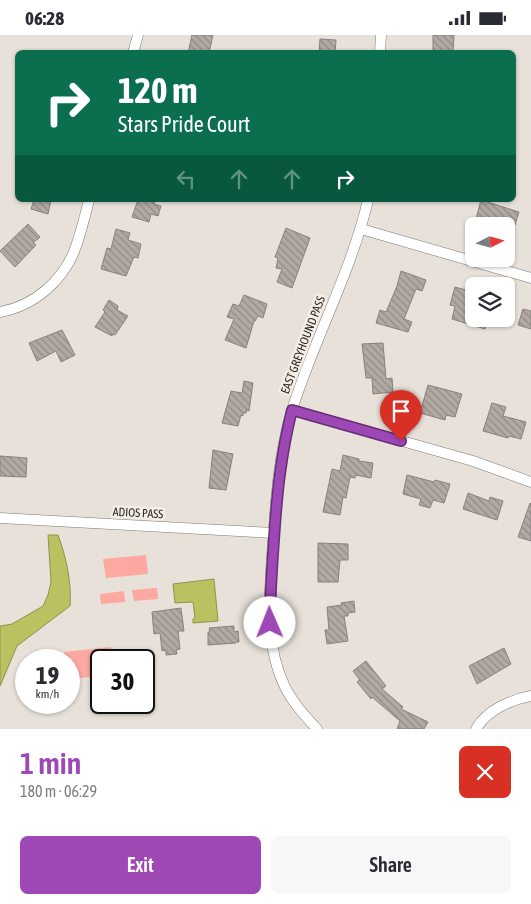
<!DOCTYPE html>
<meta charset="utf-8">
<style>
:root{--surface:#fff;--page:#f7f7f7;--text:#2b2b33;--muted:#7c7c81;--accent:#9d48b5}
body{margin:0;font-family:"Asap Condensed",sans-serif;background:var(--page);color:var(--text);height:100vh;display:flex;flex-direction:column;font-size:19px;white-space:nowrap}
*{box-sizing:border-box;margin:0}
p{font-size:16px;color:var(--muted)}
.icon{flex:none;width:28px;height:28px;fill:none;stroke:currentColor;stroke-width:2;stroke-linecap:round;stroke-linejoin:round}
.map{position:relative;height:694px;overflow:hidden}
.sheet{display:flex;flex-direction:column;background:var(--surface);flex:1}
.sheet>*{flex:none}
.top-card{position:absolute;left:15px;top:15px;width:501px;height:152px;border-radius:8px;box-shadow:0 1px 4px #0004;background:#0b6e4f;color:#fff;overflow:hidden}
.needle{width:32px;rotate:84deg}
.controls{position:absolute;left:465px;top:182px;display:grid;gap:10px}
.controls a{display:grid;place-items:center;width:50px;height:50px;border-radius:8px;background:var(--surface);box-shadow:0 1px 4px #0004;font-size:25px}
.speed{position:absolute;left:15px;top:614px;display:flex;gap:10px;font-size:25px;font-weight:700;text-align:center}
.speed>*{display:grid;place-content:center;width:65px;height:65px;border-radius:50%;background:var(--surface);box-shadow:0 1px 4px #0004;line-height:1}
.speed small{font-size:12px;font-weight:400}
.speed .limit{border:2px solid #111;border-radius:8px;background:#fff;color:#111}
.pin{position:absolute;display:grid;place-items:center;width:42px;height:42px;color:#fff;margin:-51px -21px;border-radius:50% 50% 50% 0;rotate:-45deg;box-shadow:0 0 5px #0007}
.pin .icon{rotate:45deg}
.me{position:absolute;width:55px;margin:-28px;rotate:359deg;stroke-linejoin:round;filter:drop-shadow(0 0 4px #0008)}
.turn{display:flex;align-items:center;gap:18px;height:105px;padding:0 20px;font-size:22px}
.turn .icon{width:65px;height:65px;stroke-width:2.5}
.turn b{display:block;font-size:35px;line-height:42px}
.lanes{display:flex;align-items:center;height:48px;padding:0 20px;background:#0003;justify-content:center;gap:25px;direction:ltr}
.lanes .off{opacity:.35}
.round{display:grid;place-items:center;flex:none;width:52px;height:52px;border-radius:8px;background:var(--page)}
.overview{display:flex;align-items:center;justify-content:space-between;height:85px;padding:0 20px}
h1{font-size:30px;font-weight:600;line-height:38px;color:var(--accent)}
.cta{display:flex;gap:10px;margin-top:auto;padding:10px 20px}
.cta a{flex:1;height:58px;border-radius:8px;background:var(--accent);color:#fff;font-size:20px;font-weight:600;line-height:58px;text-align:center}
.cta a+a{background:var(--page);color:var(--text)}
.status{display:flex;justify-content:space-between;align-items:center;height:35px;padding:0 25px;background:var(--surface);direction:ltr}
.status svg{height:14px;fill:currentColor}
.map>svg:first-child{display:block}
.pitch{fill:#fea8a2}
.water{fill:#bac160;stroke:#8f934e}
.building{fill:url(#building-back-hatch);stroke:#89817d}
.lines{fill:none;stroke-linecap:round;stroke-linejoin:round}
.minor-casing{stroke:#7f7973;stroke-width:11}
.minor{stroke:#fff;stroke-width:10}
.route-casing{stroke:#662f76;stroke-width:12}
.route{stroke:#9d48b5;stroke-width:9}
.labels{text-anchor:middle;dominant-baseline:central;stroke-width:5;stroke-linejoin:round;paint-order:stroke}
.street-label{font-size:12px;fill:#2a2724;stroke:#f5eee7}
</style>
<div class="status"><b>06:28</b><svg viewBox="0 0 49 12"><path d="M0 12V9h3v3zM5 12V6h3v6zM10 12V3h3v9zM15 12V0h3v12zM26 1h20v11H26zM47 4h2v5h-2z"/></svg></div>
<div class="map">
<svg width="531" height="694" viewBox="0 0 531 694">
<defs>
<pattern id="building-back-hatch" width="6" height="6" patternUnits="userSpaceOnUse" patternTransform="scale(1.25)"><rect width="6" height="6" fill="#b2a9a5"/><path d="M-1 5l2 2M0 0l6 6M5-1l2 2" fill="none" stroke="#918a86"/></pattern>
</defs>
<rect width="100%" height="100%" fill="#e8e1da"/>
<g class="pitch">
<polygon points="146,520 148,539 106,543 103,524"/>
<polygon points="157,553 158,564 134,566 132,555"/>
<polygon points="124,556 125,567 101,569 100,559"/>
<polygon points="111,612 112,625 101,625 101,641 69,644 69,625 65,625 64,617"/>
</g>
<g class="water">
<path d="M48,500h10c8,21 14,49 12,71l-53,40 -17,40v-60l12,-2 31,-18 5,-11 3,-13z"/>
<polygon points="214,544 218,586 193,588 193,584 195,583 193,567 175,568 173,549"/>
</g>
<g class="building">
<polygon points="192,0 213,0 209,18 188,18"/>
<polygon points="433,0 454,0 453,18 433,18"/>
<polygon points="320,4 336,5 335,18 319,18"/>
<polygon points="34,165 51,165 48,179 31,174"/>
<polygon points="138,165 155,165 154,169 161,171 158,181 151,179 149,187 132,182"/>
<polygon points="481,165 519,177 515,190 498,185 496,190 476,184"/>
<polygon points="28,189 40,202 33,208 36,210 15,232 0,216"/>
<polygon points="286,193 310,203 292,253 277,247 282,234 276,233 278,223 275,222"/>
<polygon points="116,194 130,198 128,205 141,209 138,223 134,222 126,241 101,234 107,213 111,214"/>
<polygon points="401,236 426,245 422,256 416,254 404,284 412,287 408,297 376,288 380,275 386,277 397,251"/>
<polygon points="455,252 469,256 466,267 474,270 474,284 488,284 485,294 452,284 455,271 450,270"/>
<polygon points="244,260 267,269 263,283 258,281 255,286 254,286 246,313 225,305 234,284 227,282 233,269 239,271"/>
<polygon points="109,265 118,271 117,275 128,281 115,300 113,299 112,301 95,292 105,277 103,275"/>
<polygon points="523,274 531,276 531,294 518,290"/>
<polygon points="62,295 75,320 61,327 56,316 37,326 29,308"/>
<polygon points="383,308 386,344 392,343 393,357 373,359 372,343 366,343 362,309"/>
<polygon points="244,346 253,348 249,376 247,375 246,378 243,378 243,381 241,380 238,391 222,388 231,356 242,358"/>
<polygon points="428,350 462,359 455,382 446,380 445,385 420,378"/>
<polygon points="492,368 506,372 503,381 526,387 521,404 509,401 508,403 483,396"/>
<polygon points="213,415 233,419 226,455 209,453"/>
<polygon points="343,420 359,424 359,426 373,428 371,443 356,440 355,443 350,442 346,463 343,462 340,480 323,477 332,434 340,436"/>
<polygon points="0,421 27,423 26,442 0,441"/>
<polygon points="407,440 434,447 435,445 450,449 444,468 433,465 430,473 419,470 421,464 403,459"/>
<polygon points="468,458 489,466 490,462 503,466 497,485 463,474"/>
<polygon points="530,468 531,469 531,506 518,502"/>
<polygon points="318,508 348,509 348,525 340,525 338,547 318,547"/>
<polygon points="354,566 355,577 348,578 348,581 344,581 348,606 327,609 325,595 329,595 327,572 342,570 341,568"/>
<polygon points="181,573 184,596 178,596 180,614 176,615 177,619 166,620 166,615 162,616 160,598 154,599 152,577"/>
<polygon points="234,591 234,597 238,596 239,607 236,607 236,608 208,610 208,597 210,597 209,593"/>
<polygon points="504,613 511,629 477,649 469,631"/>
<polygon points="366,626 386,651 382,654 403,672 401,674 428,687 424,694 397,694 400,686 372,662 371,664 357,647 360,645 353,636"/>
</g>
<g class="lines">
<g class="minor-casing">
<g id="minor">
<polyline points="133,18 138,0"/>
<polyline points="380,18 381,0"/>
<polyline points="361,194 531,243"/>
<path d="M0,277c34,-6 63,-31 75,-63 6,-16 10,-33 14,-49"/>
<polyline points="292,375 473,426 531,447"/>
<polyline points="0,483 274,498"/>
<path d="M317,694c-12,-13 -24,-26 -32,-42 -22,-45 -15,-98 -12,-146 3,-44 6,-88 19,-131 22,-71 59,-137 76,-210"/>
<path d="M476,694c11,-19 34,-29 55,-33"/>
</g>
</g>
<use href="#minor" class="minor"/>
</g>
<g class="lines">
<g class="route-casing">
<path id="route" d="M270,588c0,-28 2,-56 4,-84 3,-46 7,-85 18,-129l109,31"/>
</g>
<use href="#route" class="route"/>
</g>
<g class="labels">
<g class="street-label">
<text transform="translate(303 310) rotate(-69)">EAST GREYHOUND PASS</text>
<text transform="translate(138 478) rotate(3)">ADIOS PASS</text>
</g>
</g>
</svg>
<div class="controls">
<a><svg class="needle" viewBox="-14 -14 28 28"><path d="M0-13l5 13h-10z" fill="#e53935"/><path d="M0 13l5-13h-10z" fill="#7c7c81"/></svg></a>
<a><svg class="icon" aria-label="layers" viewBox="0 0 24 24"><path d="M12 4l9 5-9 5-9-5zM3 14l9 5 9-5"/></svg></a>
</div>
<div class="speed"><div>19<small>km/h</small></div><div class="limit">30</div></div>
<div class="pin" style="left:401px;top:406px;background:#d93025"><svg class="icon" aria-label="arrive" viewBox="0 0 24 24"><path d="M6 21V4h12l-3 4 3 4H6"/></svg></div>
<svg class="me" style="left:270px;top:588px" viewBox="-20 -20 40 40"><circle r="19" fill="#fff"/><path d="M0-13L10 11 0 6-10 11z" fill="#9d48b5"/></svg>
<div class="top-card">
<div class="turn"><svg class="icon" aria-label="right" viewBox="0 0 24 24"><path d="M7 20v-9h11M14 6l5 5-5 5"/></svg><div><b>120 m</b>Stars Pride Court</div></div>
<div class="lanes"><svg class="icon off" aria-label="left" viewBox="0 0 24 24"><path d="M17 20v-9H6M10 6l-5 5 5 5"/></svg><svg class="icon off" aria-label="ahead" viewBox="0 0 24 24"><path d="M12 20V5M6 11l6-6 6 6"/></svg><svg class="icon off" aria-label="ahead" viewBox="0 0 24 24"><path d="M12 20V5M6 11l6-6 6 6"/></svg><svg class="icon" aria-label="right" viewBox="0 0 24 24"><path d="M7 20v-9h11M14 6l5 5-5 5"/></svg></div>
</div>
</div>
<section class="sheet">
<div class="overview"><div><h1>1 min</h1><p>180 m · 06:29</p></div><a class="round" style="background:#d93025;color:#fff"><svg class="icon" aria-label="close" viewBox="0 0 24 24"><path d="M6 6l12 12M18 6L6 18"/></svg></a></div>
<div class="cta"><a>Exit</a><a>Share</a></div>
</section>
